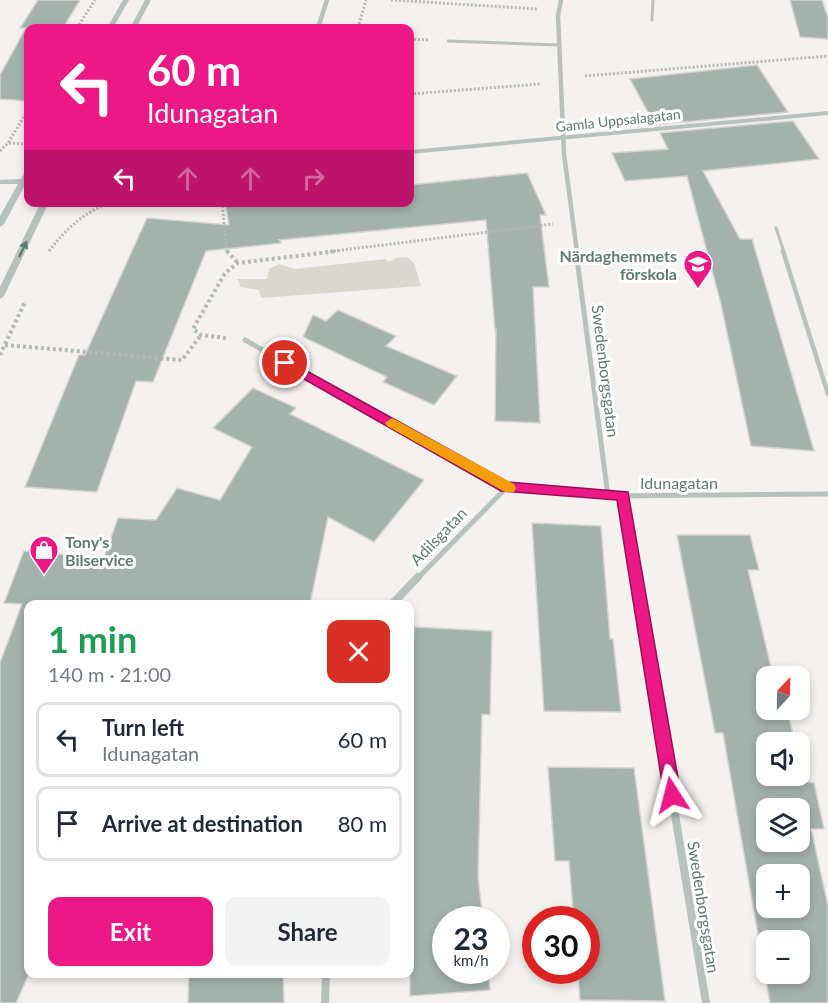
<!DOCTYPE html>
<meta charset="utf-8">
<style>
:root{--surface:#fff;--page:#f2f2f3;--text:#1f2937;--muted:#747a83;--line:#e0e1e3;--accent:#eb1886}
body{margin:0;font-family:Lato,sans-serif;background:var(--page);color:var(--text);height:100vh;display:flex;flex-direction:column;font-size:22px;white-space:nowrap}
*{box-sizing:border-box;margin:0}
p{font-size:20px;color:var(--muted)}
.icon{flex:none;width:33px;height:33px;fill:none;stroke:currentColor;stroke-width:2;stroke-linecap:round;stroke-linejoin:round}
.map{position:relative;flex:1;overflow:hidden}
.side{position:absolute;left:24px;top:600px;width:390px;height:378px;display:flex;flex-direction:column;background:var(--surface);border-radius:12px;box-shadow:0 3px 9px #0003}
.side>*{flex:none}
.banner{position:absolute;left:24px;top:24px;width:390px;height:183px;border-radius:12px;box-shadow:0 3px 9px #0003;background:#eb1886;color:#fff;overflow:hidden}
.needle{width:39px;rotate:22deg}
.buttons{position:absolute;left:756px;top:666px;display:grid;gap:12px}
.buttons a{display:grid;place-items:center;width:54px;height:54px;border-radius:12px;background:var(--surface);box-shadow:0 3px 9px #0003;font-size:30px}
.speed{position:absolute;left:432px;top:906px;display:flex;gap:12px;font-size:30px;font-weight:700;text-align:center}
.speed>*{display:grid;place-content:center;width:78px;height:78px;border-radius:50%;background:var(--surface);box-shadow:0 3px 9px #0003;line-height:1}
.speed small{font-size:15px;font-weight:400}
.speed .limit{border:9px solid #d22;background:#fff;color:#111}
.pin{position:absolute;display:grid;place-items:center;width:51px;height:51px;color:#fff;margin:-26px;border:3px solid #fff;border-radius:50%;box-shadow:0 2px 6px #0007}
.me{position:absolute;width:66px;margin:-33px;rotate:351deg;stroke-linejoin:round;filter:drop-shadow(0 0 4px #0008)}
.turn{display:flex;align-items:center;gap:21px;height:126px;padding:0 24px;font-size:27px}
.turn .icon{width:78px;height:78px;stroke-width:2.5}
.turn b{display:block;font-size:42px;line-height:51px}
.lanes{display:flex;align-items:center;height:57px;padding:0 24px;background:#0003;justify-content:center;gap:30px;direction:ltr}
.lanes .off{opacity:.35}
.round{display:grid;place-items:center;flex:none;width:63px;height:63px;border-radius:12px;background:var(--page)}
.head{display:flex;align-items:center;justify-content:space-between;height:102px;padding:0 24px}
h1{font-size:36px;font-weight:700;line-height:45px;color:#1e9e55}
.primary-button{display:flex;gap:12px;margin-top:auto;padding:12px 24px}
.primary-button a{flex:1;height:69px;border-radius:12px;background:var(--accent);color:#fff;font-size:24px;font-weight:700;line-height:69px;text-align:center}
.primary-button a+a{background:var(--page);color:var(--text)}
ul{padding:0;list-style:none}
li{display:flex;align-items:center;gap:18px;height:75px;margin:0 12px 9px;padding:0 12px;border:3px solid var(--line);border-radius:12px}
li div{flex:1}
li b{display:block;font-size:22px}
li em{font-style:normal}
.map>svg:first-child{display:block}
.green{fill:#d9d8ce}
.building{fill:#a3b2ad;stroke:#d5d3d2;stroke-width:1.5;fill-rule:evenodd}
.lines{fill:none;stroke-linecap:round;stroke-linejoin:round}
.path-far1{stroke:#b2b9b7;stroke-width:3;stroke-dasharray:2 2;stroke-linecap:butt}
.path{stroke:#b2b9b7;stroke-width:4;stroke-dasharray:3 3;stroke-linecap:butt}
.service-far1{stroke:#b7c1be;stroke-width:3}
.service{stroke:#b7c1be;stroke-width:4.5}
.minor-far2{stroke:#b7c1be;stroke-width:4.5}
.minor-far1{stroke:#b7c1be;stroke-width:5}
.minor{stroke:#b7c1be;stroke-width:8}
.tertiary{fill:#b7c1be;fill-rule:evenodd}
.oneway{fill:#5d7c73}
.route{fill:#eb1886;stroke:#991057;stroke-width:1.5}
.slow{fill:#f59e0b}
.labels{text-anchor:middle;dominant-baseline:central;stroke-width:6;stroke-linejoin:round;paint-order:stroke}
.far-street-label{font-size:14px;fill:#5d7c73;stroke:#fff}
.poi-label{font-size:16px;font-weight:bold;fill:#5d7c73;stroke:#fff;text-anchor:end}
.street-label{font-size:16px;fill:#5d7c73;stroke:#fff}
</style>
<div class="map">
<svg width="828" height="1003" viewBox="0 0 828 1003">
<rect width="100%" height="100%" fill="#f4f1ef"/>
<polygon class="green" points="407,257 414,263 421,286 261,298 259,290 241,287 237,279 267,279 269,269 279,264 295,269 386,259 388,262 396,258"/>
<g class="building">
<polygon points="38,0 80,0 63,28 28,28 28,101 0,99 0,75 26,28 20,28"/>
<polygon points="790,0 822,0 828,18 828,39 800,37"/>
<polygon points="757,65 788,112 655,125 630,79"/>
<polygon points="793,121 819,159 703,171 740,239 752,239 814,451 751,446 721,304 687,176 625,181 612,153 668,149 660,133"/>
<polygon points="527,173 546,215 540,215 549,287 533,287 540,423 495,421 496,328 495,330 486,220 279,240 281,243 206,251 153,382 136,381 97,492 25,487 79,355 85,355 147,218 229,225 225,202 410,202 410,185"/>
<polygon points="338,310 396,336 386,346 457,376 434,405 383,382 387,377 303,337 313,315 326,321"/>
<polygon points="253,388 296,408 290,414 424,480 374,542 328,517 310,604 28,604 28,976 16,1003 0,1003 0,663 22,604 4,603 24,551 104,558 118,518 156,520 177,488 220,500 252,447 213,428"/>
<polygon points="532,523 601,526 610,639 613,639 621,712 544,711"/>
<path d="M677,535h73l9,35h-11l25,106h-7v34h21l8,32h-29v34h34v-17l5,23 9,1 10,46h-13l17,77v97h-58l-47,-270h-8zM766,808h34v34h-34zM766,874h34v34h-34zM766,940h34v34h-34z"/>
<polygon points="414,627 492,631 490,715 482,714 478,877 483,920 446,920 446,970 488,970 490,990 410,996 410,697"/>
<polygon points="548,767 634,768 665,1001 580,1000 578,970 586,970 586,920 574,920 569,861 555,861"/>
<polygon points="189,974 283,974 284,1003 188,1003"/>
</g>
<g class="lines">
<g class="path-far1">
<polyline points="391,0 538,9"/>
<polyline points="77,28 95,0"/>
<polyline points="358,28 366,0"/>
<polyline points="410,39 430,40"/>
<polyline points="585,76 828,56"/>
<polyline points="410,94 540,84"/>
<polyline points="9,143 28,144"/>
<polyline points="0,151 8,143 28,110"/>
<polyline points="222,202 227,252"/>
<path d="M49,251c18,-23 35,-39 63,-49"/>
<polyline points="326,252 553,224"/>
</g>
<g class="path">
<polyline points="227,251 238,263"/>
<polyline points="226,338 201,335 193,329 225,273 238,263 338,251"/>
<polyline points="5,345 182,360 201,335"/>
<polyline points="0,355 25,302"/>
</g>
<g class="service-far1">
<polyline points="652,20 653,0"/>
<polyline points="448,41 559,45"/>
<polyline points="776,228 784,252"/>
</g>
<polyline class="service" points="783,251 828,394"/>
<g class="minor-far2">
<polyline points="561,0 558,16 564,154 577,252"/>
<polyline points="318,28 327,0"/>
</g>
<g class="minor-far1">
<polyline points="576,251 608,496"/>
<polyline points="245,340 506,488 608,496 828,494"/>
<polyline points="623,495 637,579"/>
<polyline points="417,579 506,488"/>
</g>
<g class="minor">
<polyline points="636,577 706,1003"/>
<polyline points="392,604 418,577"/>
<polyline points="325,1003 326,974"/>
</g>
<g class="tertiary">
<polygon points="123,0 129,0 113,28 107,28"/>
<polygon points="145,0 151,0 136,28 130,28"/>
<polygon points="828,111 828,115 410,154 410,150"/>
<polygon points="25,171 28,171 28,183 26,183 4,224 0,227 0,216 18,184 0,184 0,180 21,179"/>
<polygon points="41,202 49,202 4,296 0,299 0,287"/>
</g>
</g>
<defs><path id="oneway-solid" d="M-6-.8H1V-3.2L6.5 0L1 3.2V.8H-6Z" transform="scale(1.5)"/></defs>
<use class="oneway" href="#oneway-solid" transform="translate(23 249) rotate(-64)"/>
<polygon class="route" points="285,359 508,482 628,492 681,795 678,801 672,803 666,801 664,795 617,500 501,491 281,366 281,360"/>
<polygon class="slow" points="392,418 514,484 516,488 514,492 505,492 387,426 385,423"/>
<defs>
<g id="school-pin" transform="scale(1.5)"><path d="M0 17L-7.5 6A9.5 9.5 0 1 1 7.5 6Z" fill="#eb1886" stroke="#fff"/><path d="M0-5L7-2L0 1L-7-2ZM-4 1L0 2.5L4 1V4Q0 6-4 4Z" fill="#fff"/></g>
<g id="shop-pin" transform="scale(1.5)"><path d="M0 17L-7.5 6A9.5 9.5 0 1 1 7.5 6Z" fill="#eb1886" stroke="#fff"/><path d="M-5-2.5h2.3a2.7 3.5 0 0 1 5.4 0H5L5.5 6h-11ZM-1.5-2.5h3a1.5 2.3 0 0 0-3 0Z" fill="#fff"/></g>
</defs>
<g fill-rule="evenodd">
<use href="#school-pin" x="698" y="264"/>
<use href="#shop-pin" x="44" y="550"/>
</g>
<g class="labels">
<g class="far-street-label">
<text transform="translate(618 120) rotate(-6)">Gamla Uppsalagatan</text>
</g>
<g class="poi-label">
<text x="677" y="255">Närdaghemmets<tspan x="677" dy="18">förskola</tspan></text>
<text x="65" y="541" text-anchor="start">Tony's<tspan x="65" dy="18">Bilservice</tspan></text>
</g>
<g class="street-label">
<text transform="translate(606 371) rotate(83)">Swedenborgsgatan</text>
<text x="679" y="482">Idunagatan</text>
<text transform="translate(438 536) rotate(-46)">Adilsgatan</text>
<text transform="translate(704 907) rotate(81)">Swedenborgsgatan</text>
</g>
</g>
</svg>
<div class="buttons">
<a><svg class="needle" viewBox="-14 -14 28 28"><path d="M0-13l5 13h-10z" fill="#e53935"/><path d="M0 13l5-13h-10z" fill="#747a83"/></svg></a>
<a><svg class="icon" aria-label="sound" viewBox="0 0 24 24"><path d="M4 9h4l5-4v14l-5-4H4zM17 9q2 3 0 6"/></svg></a>
<a><svg class="icon" aria-label="layers" viewBox="0 0 24 24"><path d="M12 4l9 5-9 5-9-5zM3 14l9 5 9-5"/></svg></a>
<a>+</a>
<a>−</a>
</div>
<div class="speed"><div>23<small>km/h</small></div><div class="limit">30</div></div>
<div class="pin" style="left:285px;top:363px;background:#d93025"><svg class="icon" aria-label="arrive" viewBox="0 0 24 24"><path d="M6 21V4h12l-3 4 3 4H6"/></svg></div>
<svg class="me" style="left:672px;top:795px" viewBox="-20 -20 40 40"><path d="M0-17L14 15 0 8-14 15z" fill="#eb1886" stroke="#fff" stroke-width="4"/></svg>
<div class="banner">
<div class="turn"><svg class="icon" aria-label="left" viewBox="0 0 24 24"><path d="M17 20v-9H6M10 6l-5 5 5 5"/></svg><div><b>60 m</b>Idunagatan</div></div>
<div class="lanes"><svg class="icon" aria-label="left" viewBox="0 0 24 24"><path d="M17 20v-9H6M10 6l-5 5 5 5"/></svg><svg class="icon off" aria-label="ahead" viewBox="0 0 24 24"><path d="M12 20V5M6 11l6-6 6 6"/></svg><svg class="icon off" aria-label="ahead" viewBox="0 0 24 24"><path d="M12 20V5M6 11l6-6 6 6"/></svg><svg class="icon off" aria-label="right" viewBox="0 0 24 24"><path d="M7 20v-9h11M14 6l5 5-5 5"/></svg></div>
</div>
<section class="side">
<div class="head"><div><h1>1 min</h1><p>140 m · 21:00</p></div><a class="round" style="background:#d93025;color:#fff"><svg class="icon" aria-label="close" viewBox="0 0 24 24"><path d="M6 6l12 12M18 6L6 18"/></svg></a></div>
<ul>
<li><svg class="icon" aria-label="left" viewBox="0 0 24 24"><path d="M17 20v-9H6M10 6l-5 5 5 5"/></svg><div><b>Turn left</b><p>Idunagatan</p></div><em>60 m</em></li>
<li><svg class="icon" aria-label="arrive" viewBox="0 0 24 24"><path d="M6 21V4h12l-3 4 3 4H6"/></svg><div><b>Arrive at destination</b></div><em>80 m</em></li>
</ul>
<div class="primary-button"><a>Exit</a><a>Share</a></div>
</section>
</div>
